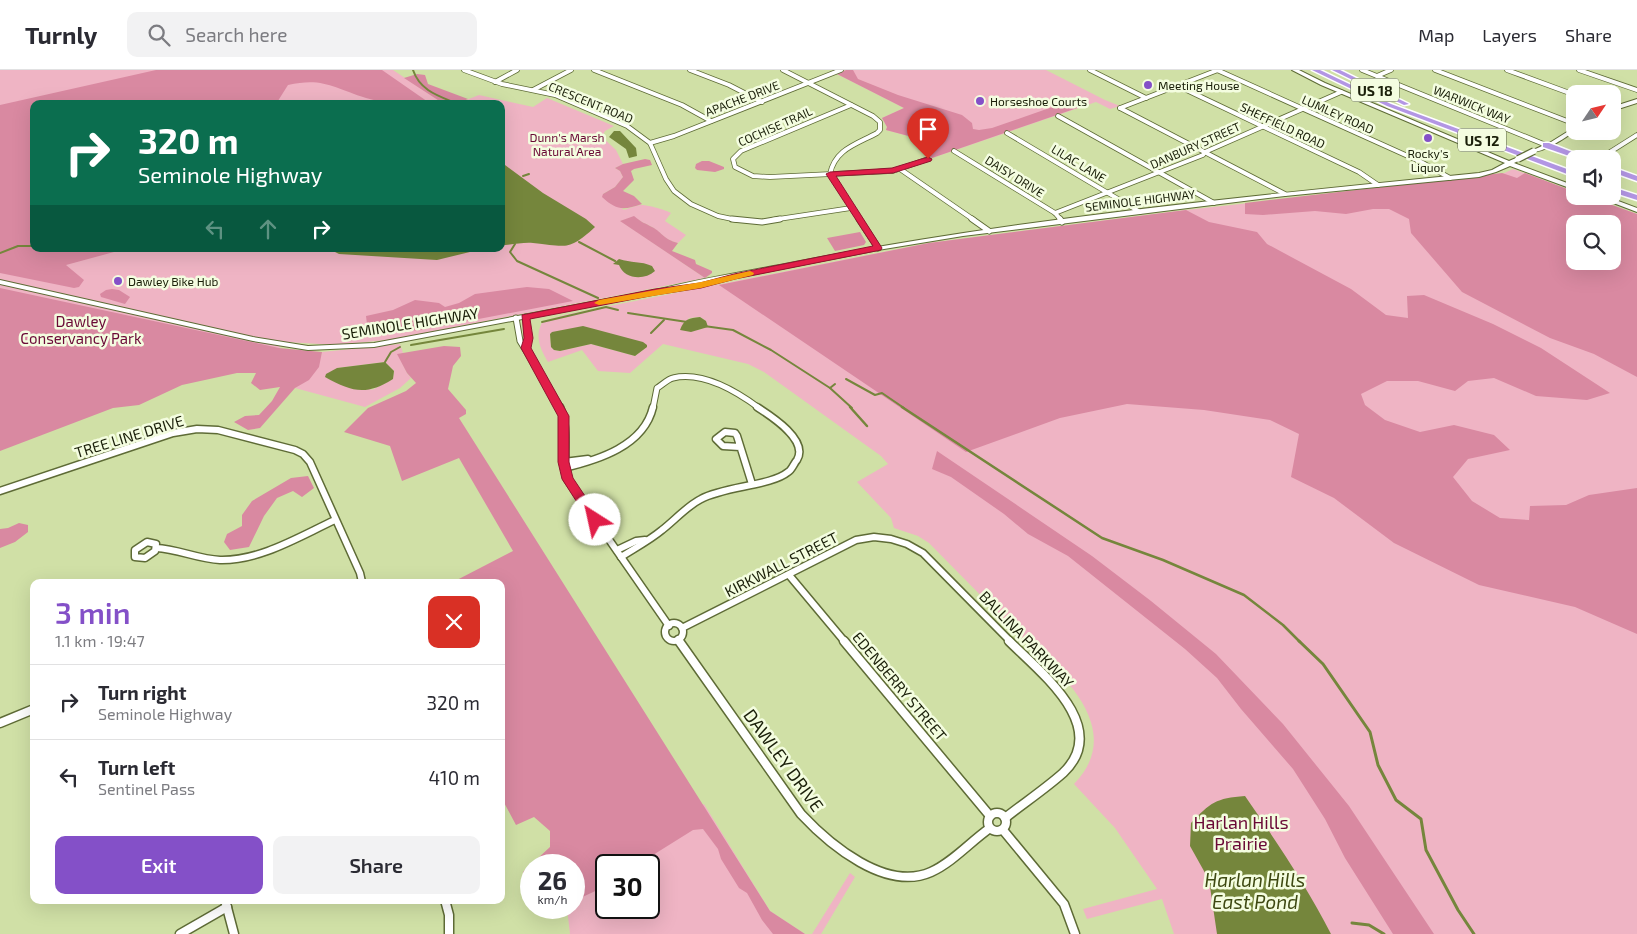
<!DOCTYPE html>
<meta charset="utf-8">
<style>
:root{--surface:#fff;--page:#f2f2f3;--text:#2b2b33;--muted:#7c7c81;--line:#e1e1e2;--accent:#8450c8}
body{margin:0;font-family:"Exo 2",sans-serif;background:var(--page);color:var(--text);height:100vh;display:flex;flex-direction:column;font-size:19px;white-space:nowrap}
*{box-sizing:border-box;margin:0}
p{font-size:16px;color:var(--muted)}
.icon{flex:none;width:28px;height:28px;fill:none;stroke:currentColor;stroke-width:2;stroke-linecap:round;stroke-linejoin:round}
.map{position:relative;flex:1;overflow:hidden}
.side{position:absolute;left:30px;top:509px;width:475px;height:325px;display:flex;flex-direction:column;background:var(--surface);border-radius:10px;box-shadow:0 5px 20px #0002}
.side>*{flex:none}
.top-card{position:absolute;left:30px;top:30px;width:475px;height:152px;border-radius:10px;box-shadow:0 5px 20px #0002;background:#0b6e4f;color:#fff;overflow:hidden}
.needle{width:32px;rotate:55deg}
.fabs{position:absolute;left:1566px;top:15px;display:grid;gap:10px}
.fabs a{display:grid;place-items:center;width:55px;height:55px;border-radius:10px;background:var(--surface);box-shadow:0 5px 20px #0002;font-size:25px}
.speed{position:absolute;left:520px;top:784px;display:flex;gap:10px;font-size:25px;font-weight:700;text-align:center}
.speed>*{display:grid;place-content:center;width:65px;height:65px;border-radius:50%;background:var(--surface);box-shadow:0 5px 20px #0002;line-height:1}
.speed small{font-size:12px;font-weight:400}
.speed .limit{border:2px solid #111;border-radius:8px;background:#fff;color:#111}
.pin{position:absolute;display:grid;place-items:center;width:42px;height:42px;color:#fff;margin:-51px -21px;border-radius:50% 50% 50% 0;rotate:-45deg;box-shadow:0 0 5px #0007}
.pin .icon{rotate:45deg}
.me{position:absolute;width:55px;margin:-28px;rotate:325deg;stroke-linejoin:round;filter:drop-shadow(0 0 4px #0008)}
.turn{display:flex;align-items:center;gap:18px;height:105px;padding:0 25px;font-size:22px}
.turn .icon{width:65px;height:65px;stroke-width:2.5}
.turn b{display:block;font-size:35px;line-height:42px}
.lanes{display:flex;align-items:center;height:48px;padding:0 25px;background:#0003;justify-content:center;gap:25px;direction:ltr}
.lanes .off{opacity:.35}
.round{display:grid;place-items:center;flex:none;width:52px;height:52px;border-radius:10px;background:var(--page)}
.summary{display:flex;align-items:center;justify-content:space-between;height:85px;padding:0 25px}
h1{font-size:30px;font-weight:600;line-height:38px;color:var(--accent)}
.primary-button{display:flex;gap:10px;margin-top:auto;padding:10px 25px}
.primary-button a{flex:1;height:58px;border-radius:10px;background:var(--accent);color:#fff;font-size:20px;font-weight:600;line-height:58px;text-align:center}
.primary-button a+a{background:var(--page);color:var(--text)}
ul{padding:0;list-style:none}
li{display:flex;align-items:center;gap:15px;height:75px;padding:0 25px;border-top:1px solid var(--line)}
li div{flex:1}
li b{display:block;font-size:19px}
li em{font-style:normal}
header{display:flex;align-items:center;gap:30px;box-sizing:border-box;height:70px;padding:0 25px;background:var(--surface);border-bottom:1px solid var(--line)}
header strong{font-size:24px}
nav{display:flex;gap:28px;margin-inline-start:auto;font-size:18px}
.search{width:350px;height:45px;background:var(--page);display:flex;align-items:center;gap:12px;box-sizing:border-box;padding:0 18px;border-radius:10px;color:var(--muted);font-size:19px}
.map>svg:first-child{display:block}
.green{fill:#efb4c4;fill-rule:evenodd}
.forest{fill:#d989a1;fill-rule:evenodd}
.water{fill:#75863c}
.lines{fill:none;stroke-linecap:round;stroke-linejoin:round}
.stream-far2{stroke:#75863c;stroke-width:2}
.stream-far1{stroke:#75863c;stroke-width:2.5}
.stream{stroke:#75863c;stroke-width:3}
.street-far3-casing{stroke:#5e6b36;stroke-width:5.5}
.street-far2-casing{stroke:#5e6b36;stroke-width:7}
.street-far1-casing{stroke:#5e6b36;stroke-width:9}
.street-casing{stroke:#5e6b36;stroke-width:11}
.secondary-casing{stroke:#5e6b36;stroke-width:2}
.highway-casing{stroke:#fff;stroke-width:3}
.street-far3{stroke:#fff;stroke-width:4}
.street-far2{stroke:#fff;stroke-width:5}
.street-far1{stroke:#fff;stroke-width:6}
.street{stroke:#fff;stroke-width:8}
.secondary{fill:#fff;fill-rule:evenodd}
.highway{fill:#b396e4;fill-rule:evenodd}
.secondary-bridge-casing{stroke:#5e6b36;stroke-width:8;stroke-linecap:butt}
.secondary-bridge{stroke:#fff;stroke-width:5.5}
.route{fill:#e11d48;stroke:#92132f}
.slow{fill:#f59e0b}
.poi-dot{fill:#8450c8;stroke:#f4fde0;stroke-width:2}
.labels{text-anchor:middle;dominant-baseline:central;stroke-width:5;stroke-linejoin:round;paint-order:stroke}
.far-poi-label{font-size:12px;fill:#1a1f09;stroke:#f4fde0;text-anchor:start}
.far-street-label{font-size:12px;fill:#1a1f09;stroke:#f4fde0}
.far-park-label{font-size:12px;fill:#6a0936;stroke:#f4fde0}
.shield{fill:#f4fde0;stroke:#5b624a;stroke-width:1}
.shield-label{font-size:14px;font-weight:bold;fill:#1a1f09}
.park-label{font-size:15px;fill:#6a0936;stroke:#f4fde0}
.street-label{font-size:15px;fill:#1a1f09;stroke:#f4fde0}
.near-street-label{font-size:18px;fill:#1a1f09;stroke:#f4fde0}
.near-park-label{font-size:18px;fill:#6a0936;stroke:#f4fde0}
.near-water-label{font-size:19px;font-style:italic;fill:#3e4912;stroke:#f4fde0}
</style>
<header>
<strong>Turnly</strong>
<div class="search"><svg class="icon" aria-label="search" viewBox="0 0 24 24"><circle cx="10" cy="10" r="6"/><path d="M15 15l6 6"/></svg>Search here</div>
<nav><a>Map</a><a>Layers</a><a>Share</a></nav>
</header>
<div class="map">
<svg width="1637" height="864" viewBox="0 0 1637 864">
<rect width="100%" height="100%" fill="#d0e0a6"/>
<g class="green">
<path d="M0,0h393l51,34h-410v145h467v-145h-45l23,-9 54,12 14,-9 67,28 -9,5 -3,6 14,13 7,14 -8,4 5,3 3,6 -8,10 -12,7 21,16c5,-2 11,-4 16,-5 5,-1 27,5 31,8l-6,8 21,14 -8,8c-15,-4 -15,-9 -26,-16 -7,-4 -10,-4 -18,-10l-13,4 84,57 -310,61 -58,6 -51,-3 -7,6 -279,93z"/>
<polygon points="846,0 1046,0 1105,30 1120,36 1110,39 1096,32 932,88 914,74 916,68 886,60 887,57 882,48 904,38 837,4"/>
<path d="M1513,99l62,23v4h12l50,18v720h-463l-12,-35 -75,20 -4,-10 74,-20 -42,-61 -41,-44c30,-31 23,-63 -1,-95l-144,-146 -11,-7 -24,-8 -3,-10 -34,-36 31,-18 -7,-8 -117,-84 -16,-8 -85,-20 -33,29 -32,-2 -16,-21 -34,12c-8,-13 -14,-27 -5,-41l21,-6 365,-72 257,-33 314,-35zM1575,154h37v37h-37zM700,247l6,4 -6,9h-19l8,-12zM550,264l97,13 -12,9 -44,-12 -31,7 -6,-1 -3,-3z"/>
<path d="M400,274l3,9 -5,1 9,19 4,5 -11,10 -35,19 -70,-19c16,-10 23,-18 27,-36zM385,292l9,9 -1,8 -21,11 -35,-22z"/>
<polygon points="704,734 770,841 805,864 570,864 567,838 574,838 574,819 606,798 606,838 649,838 649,795 610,795"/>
<polygon points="850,803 855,807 821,864 812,864"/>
</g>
<g class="forest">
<path d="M156,0h226l49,34c-21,0 -45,0 -65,-6 -32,-10 -43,-21 -78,-13l-12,19h-242v145h91l-59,16 18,15 -5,7 -5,1 -74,-15v-168z"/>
<polygon points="846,0 853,0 858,9 898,25 962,45 972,53 973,59 979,60 992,58 1058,35 1080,37 932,88 914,74 916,68 886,60 887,57 882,48 904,38 837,4"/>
<polygon points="417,4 425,5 428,14 468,29 456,34 444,34 404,8"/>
<path d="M645,89l5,1 2,5 -18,4 -3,2 3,9 -11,11 11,5 8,8c-18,6 -25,7 -40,-7l1,-3 12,-7 8,-10 -3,-6 -5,-3 8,-4z"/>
<polygon points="702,91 709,91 724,97 724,99 715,102 697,100 695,98 696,94"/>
<path d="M1502,103l15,5 8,-5 50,19v4h12l50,18v163l-43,-23 -44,-16 -88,-46 -51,-59 -2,-14 -20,-10h-16l-27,5 -31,-3 -52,4 -18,-1v-11zM1575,154h37v37h-37z"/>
<polygon points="1186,140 1209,152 1257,162 1267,174 1351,219 1386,245 1408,248 1407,226 1424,225 1493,254 1541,278 1610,323 1587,330 1536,326 1494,308 1468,311 1455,321 1418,311 1387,311 1361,324 1365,335 1385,350 1420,362 1454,355 1494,365 1510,380 1468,389 1453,407 1472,431 1500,448 1529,450 1530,436 1566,435 1589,425 1637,418 1637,564 1575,537 1479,515 1394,473 1334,428 1291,407 1299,364 1270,350 1204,340 1127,334 1060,348 966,382 719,215 929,173"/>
<path d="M634,146c8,7 11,7 18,11 11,6 11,12 26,16l-6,8 23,9 1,4 16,7v2l-7,5 -85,-57z"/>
<polygon points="860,162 866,172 864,175 835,181 827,168"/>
<polygon points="527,217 549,219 573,231 421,260 380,263 368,262 366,246 393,240 415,230 439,233 445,237 459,233 475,224"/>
<polygon points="0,218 279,278 322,282 319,297 309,310 295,318 260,358 248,360 234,352 245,346 259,345 272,331 280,317 260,320 251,313 256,303 237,303 182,315 139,335 113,338 0,381"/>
<polygon points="112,219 119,220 130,227 125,234 101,227 100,224 106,220"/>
<polygon points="444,276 460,277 461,286 453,296 448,319 466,340 466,344 459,348 770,841 805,864 773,864 762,850 747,823 739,818 721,789 718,779 703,759 693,760 637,795 606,795 606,816 574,831 574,795 531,795 531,823 525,823 523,802 550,777 550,761 534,747 516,755 501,727 501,512 453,512 513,481 459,388 402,411 390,376 344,362 368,338 406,321 416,313 407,303 397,284"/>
<polygon points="937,381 1092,486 1151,531 1216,584 1283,654 1349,736 1434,864 1393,864 1345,788 1325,749 1293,699 1241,639 1217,608 1185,579 1068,486 1028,464 1004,444 951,407 932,399"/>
<polygon points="308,406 314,418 302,427 293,421 277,428 264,446 249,477 230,480 224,472 227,464 242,456 242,445 252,431 291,408"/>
<polygon points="19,453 28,455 28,462 15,472 0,478 0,459 8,458"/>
</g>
<g class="water">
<polygon points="614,61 620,61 636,78 637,86 629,88 626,79 609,67"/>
<path d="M501,92l42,31 43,26 9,8c-27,25 -29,19 -62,16 -10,-1 -21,2 -32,2z"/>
<polygon points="329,179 493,179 488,181 474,181 437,190 339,184"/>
<path d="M619,189c12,4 22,2 33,7l3,5c-11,10 -31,8 -36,-6l-6,-1z"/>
<path d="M700,247l6,4 2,6 -17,5 -11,-2c4,-11 9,-12 20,-13z"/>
<polygon points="583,256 643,272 647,275 647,277 635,286 591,274 560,281 554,280 551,277 550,264 552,262"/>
<path d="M385,292l9,9 -1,8c-27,17 -41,13 -68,-2l1,-3 11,-6z"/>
<path d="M1245,726c31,45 61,89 86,138h-114l-8,-54 -19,-34 1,-23c19,-20 25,-25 54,-27z"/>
</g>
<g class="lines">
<g class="stream-far2">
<path d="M413,0c7,21 26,26 45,34"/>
<polyline points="523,106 529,104"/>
<polyline points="579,172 615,191"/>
<polyline points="515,174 510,182 517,191 598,228"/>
<polyline points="0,183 18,176 34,176"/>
<polyline points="628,243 687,252"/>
<polyline points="542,252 606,237 618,240"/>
<polyline points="704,256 733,260 771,280 830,318 835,314"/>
<polyline points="651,263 664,250"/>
<polyline points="411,275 504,259"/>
<polyline points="385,292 391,282 400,277"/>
<polyline points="846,309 875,325 882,323 904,338"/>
<polyline points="830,318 852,338"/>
</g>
<g class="stream-far1">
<polyline points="850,337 867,356"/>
<polyline points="902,337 1102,468 1163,490 1244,525 1283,555 1300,572"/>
</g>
<g class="stream">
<polyline points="1299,571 1323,594 1370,662 1378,695 1396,730 1421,749 1426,780 1458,840 1474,864"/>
<polyline points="1352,853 1369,855 1384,864"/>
</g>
<g class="street-far3-casing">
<g id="street-far3">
<polyline points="464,0 502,14 555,25 627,56 650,73 666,109 674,121 691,134 718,146 737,150"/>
<polyline points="594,0 682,35 711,51"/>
<polyline points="690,0 729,15 762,32"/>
<path d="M783,0l90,46 7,6v8l-3,3c-20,11 -42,16 -47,41l30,46"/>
<polyline points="1090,0 1146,28"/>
<polyline points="1217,0 1421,92 1450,108"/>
<polyline points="1362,0 1546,75"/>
<polyline points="1435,0 1575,54"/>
<polyline points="1507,0 1575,25"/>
<polyline points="1579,0 1637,20"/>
<polyline points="1377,6 1391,0"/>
<polyline points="495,12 517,0"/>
<polyline points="1178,16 1359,102 1378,115"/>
<polyline points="533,20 571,0"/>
<polyline points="851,35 741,81 733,89 735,97 753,106 770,107 893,101 928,89"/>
<polyline points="1120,38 1285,124"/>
<polyline points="1120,38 1218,0"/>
<polyline points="1058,46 1214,133"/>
<polyline points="1007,63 1140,142"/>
<polyline points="650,73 674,66 841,0"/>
<polyline points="954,81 1055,143 1061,150"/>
<polyline points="1599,89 1637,65"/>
<polyline points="900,99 974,150"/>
<polyline points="1055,143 1203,85 1205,82 1341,22"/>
<polyline points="772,150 851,138"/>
</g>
</g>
<g class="street-far2-casing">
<g id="street-far2">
<polyline points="732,149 762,152 780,149"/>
<polyline points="859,149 878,178"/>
<polyline points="972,149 989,161"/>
<polyline points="1060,149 1062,152"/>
<polyline points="526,247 528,268 526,278"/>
<polyline points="516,248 520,271 561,338"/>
<path d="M653,338l4,-20c5,-3 11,-9 16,-10 30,-7 63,13 86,30"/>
</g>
</g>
<g class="street-far1-casing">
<g id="street-far1">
<path d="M560,337c10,23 2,48 7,72l102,147"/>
<polyline points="740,377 723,376 716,369 725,362 735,363 737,366 752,414"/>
<polyline points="564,392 588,389"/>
<path d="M564,398c34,-8 80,-22 89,-61"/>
<polyline points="0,421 173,363 197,359 218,360 295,380 303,384 310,392 360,503 362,512"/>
<polygon points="147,472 156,474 155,481 145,488 135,487 135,480"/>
<path d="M156,478c22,1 42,11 64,12 40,1 80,-24 115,-40"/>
<polyline points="617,480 636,471 645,470"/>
<path d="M621,487c14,-9 29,-17 41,-27 13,-10 25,-24 39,-31 24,-13 70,-13 87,-27 4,-2 6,-9 9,-12 12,-20 -26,-44 -40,-53"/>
<polyline points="789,505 845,572"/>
<circle cx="674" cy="562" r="9"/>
<polyline points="682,558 856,470 874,467 891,469 907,474 923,483 1011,572"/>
<polyline points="678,569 680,572"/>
</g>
</g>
<g class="street-casing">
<g id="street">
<path d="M679,571l122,173c29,31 85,78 130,58 22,-10 39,-30 59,-44"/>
<polyline points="844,571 990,746"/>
<polyline points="0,653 34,639"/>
<circle cx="997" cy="752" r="9"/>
<path d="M1005,748c19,-15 40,-29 58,-45 49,-46 -23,-101 -54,-132"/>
<polyline points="1003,760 1064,834 1075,864"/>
<polyline points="225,830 234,864"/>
<polyline points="445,830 449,845 449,864"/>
<polyline points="180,864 227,837"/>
</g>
</g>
<g class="secondary-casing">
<g id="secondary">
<path d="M1292,0h7l26,13 184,78 7,-3h4v2l-6,3 61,23v4l-65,-24 -14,6 -17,5 -194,19 -322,40 -85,14 -144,28 -39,6 -40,10 -281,53 -66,3 -55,-9 -253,-57v-4l253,57 55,9 66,-3 282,-53c46,-12 93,-19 139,-28 226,-44 455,-66 684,-89l13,-3 13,-7 -184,-78z"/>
<polygon points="1637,29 1637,33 1612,41 1612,37"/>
<path d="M1575,57v4c-9,6 -34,24 -44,20l20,-9z"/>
<polygon points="1595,126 1605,126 1637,138 1637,142"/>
</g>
</g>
<g class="highway-casing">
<g id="highway">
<polygon points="1312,0 1320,0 1391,34 1575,102 1575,107 1387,36"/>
<polygon points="1332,0 1340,0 1409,34 1404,35"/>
<polygon points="1543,73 1549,73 1590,89 1578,89 1543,77"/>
<polygon points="1612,97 1637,106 1637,111 1612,102"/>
<polygon points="1612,117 1637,125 1637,130 1612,122"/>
</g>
</g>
<use href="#street-far3" class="street-far3"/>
<use href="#street-far2" class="street-far2"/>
<use href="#street-far1" class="street-far1"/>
<use href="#street" class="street"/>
<use href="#secondary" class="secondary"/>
<use href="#highway" class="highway"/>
<g class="secondary-bridge-casing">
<polyline id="secondary-bridge" points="1518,89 1534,81"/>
</g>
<use href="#secondary-bridge" class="secondary-bridge"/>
</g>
<polygon class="route" points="928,87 932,89 931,91 893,103 836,106 882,178 881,180 735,209 701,218 655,225 530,249 533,268 531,278 569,346 569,392 573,408 601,450 595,455 591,454 562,409 558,392 558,346 521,278 524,268 522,245 655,219 700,213 734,204 873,176 826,104 830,102 892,98"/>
<polygon class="slow" points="750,201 754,203 753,205 701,218 599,235 594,233 599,230 701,212"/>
<g class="poi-dot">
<circle cx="1148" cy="15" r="5"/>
<circle cx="980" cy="31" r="5"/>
<circle cx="1428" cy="68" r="5"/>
<circle cx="118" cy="211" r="5"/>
</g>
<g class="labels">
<g class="far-poi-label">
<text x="1158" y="15">Meeting House</text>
<text x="990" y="31">Horseshoe Courts</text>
<text x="1428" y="83" text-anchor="middle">Rocky's<tspan x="1428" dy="14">Liquor</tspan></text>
<text x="128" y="211">Dawley Bike Hub</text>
</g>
<g class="far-street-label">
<text transform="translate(742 28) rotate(-21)">APACHE DRIVE</text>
<text transform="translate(591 32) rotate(22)">CRESCENT ROAD</text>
<text transform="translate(1472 34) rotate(22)">WARWICK WAY</text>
<text transform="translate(1338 44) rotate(24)">LUMLEY ROAD</text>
<text transform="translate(1283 55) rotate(25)">SHEFFIELD ROAD</text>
<text transform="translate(775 56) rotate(-24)">COCHISE TRAIL</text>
<text transform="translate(1195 75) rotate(-24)">DANBURY STREET</text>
<text transform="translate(1079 93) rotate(31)">LILAC LANE</text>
<text transform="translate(1015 106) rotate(32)">DAISY DRIVE</text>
<text transform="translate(1140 130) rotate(-7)">SEMINOLE HIGHWAY</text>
</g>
<g class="far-park-label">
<text x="567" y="67">Dunn's Marsh<tspan x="567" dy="14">Natural Area</tspan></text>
</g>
<g class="shield">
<rect x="1351" y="8.5" width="48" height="23" rx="4"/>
<rect x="1458" y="58.5" width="48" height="23" rx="4"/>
</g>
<g class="shield-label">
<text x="1375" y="20">US 18</text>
<text x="1482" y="70">US 12</text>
</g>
<g class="park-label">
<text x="81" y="251">Dawley<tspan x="81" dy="17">Conservancy Park</tspan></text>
</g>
<g class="street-label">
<text transform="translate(410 253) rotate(-9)">SEMINOLE HIGHWAY</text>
<text transform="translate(129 366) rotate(-17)">TREE LINE DRIVE</text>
<text transform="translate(781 494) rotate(-27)">KIRKWALL STREET</text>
<text transform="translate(1027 569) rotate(46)">BALLINA PARKWAY</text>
<text transform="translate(900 616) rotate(50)">EDENBERRY STREET</text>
</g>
<g class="near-street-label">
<text transform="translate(784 690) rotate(54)">DAWLEY DRIVE</text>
</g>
<g class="near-park-label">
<text x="1241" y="752">Harlan Hills<tspan x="1241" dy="21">Prairie</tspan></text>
</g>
<g class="near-water-label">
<text x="1255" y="809">Harlan Hills<tspan x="1255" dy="22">East Pond</tspan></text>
</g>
</g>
</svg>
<div class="fabs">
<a><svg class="needle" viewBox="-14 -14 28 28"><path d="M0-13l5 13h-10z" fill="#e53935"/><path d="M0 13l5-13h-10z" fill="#7c7c81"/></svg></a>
<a><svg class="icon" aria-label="sound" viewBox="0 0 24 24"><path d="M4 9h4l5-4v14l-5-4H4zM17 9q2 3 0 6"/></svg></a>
<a><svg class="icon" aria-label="search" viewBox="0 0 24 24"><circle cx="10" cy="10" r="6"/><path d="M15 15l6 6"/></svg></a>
</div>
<div class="speed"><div>26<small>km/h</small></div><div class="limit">30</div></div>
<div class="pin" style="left:928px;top:89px;background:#d93025"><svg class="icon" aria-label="arrive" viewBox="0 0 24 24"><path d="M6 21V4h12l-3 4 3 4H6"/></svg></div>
<svg class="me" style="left:595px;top:450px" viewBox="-20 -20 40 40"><circle r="19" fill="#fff"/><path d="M0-13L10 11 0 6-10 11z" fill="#e11d48"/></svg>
<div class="top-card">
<div class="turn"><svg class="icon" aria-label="right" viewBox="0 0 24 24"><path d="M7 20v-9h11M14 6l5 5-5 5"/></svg><div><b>320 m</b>Seminole Highway</div></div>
<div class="lanes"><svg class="icon off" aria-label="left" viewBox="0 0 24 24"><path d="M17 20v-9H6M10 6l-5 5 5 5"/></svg><svg class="icon off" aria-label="ahead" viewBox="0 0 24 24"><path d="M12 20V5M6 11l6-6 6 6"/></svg><svg class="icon" aria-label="right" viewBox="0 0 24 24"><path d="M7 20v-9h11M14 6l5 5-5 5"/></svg></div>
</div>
<section class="side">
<div class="summary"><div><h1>3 min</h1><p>1.1 km · 19:47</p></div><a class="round" style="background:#d93025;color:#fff"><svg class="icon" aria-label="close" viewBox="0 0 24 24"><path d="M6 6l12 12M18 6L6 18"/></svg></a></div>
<ul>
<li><svg class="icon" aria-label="right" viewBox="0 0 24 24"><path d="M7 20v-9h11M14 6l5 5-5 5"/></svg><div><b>Turn right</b><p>Seminole Highway</p></div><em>320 m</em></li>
<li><svg class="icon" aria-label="left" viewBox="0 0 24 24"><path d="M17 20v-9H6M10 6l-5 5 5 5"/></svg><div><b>Turn left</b><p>Sentinel Pass</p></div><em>410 m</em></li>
</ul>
<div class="primary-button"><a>Exit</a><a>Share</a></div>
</section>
</div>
